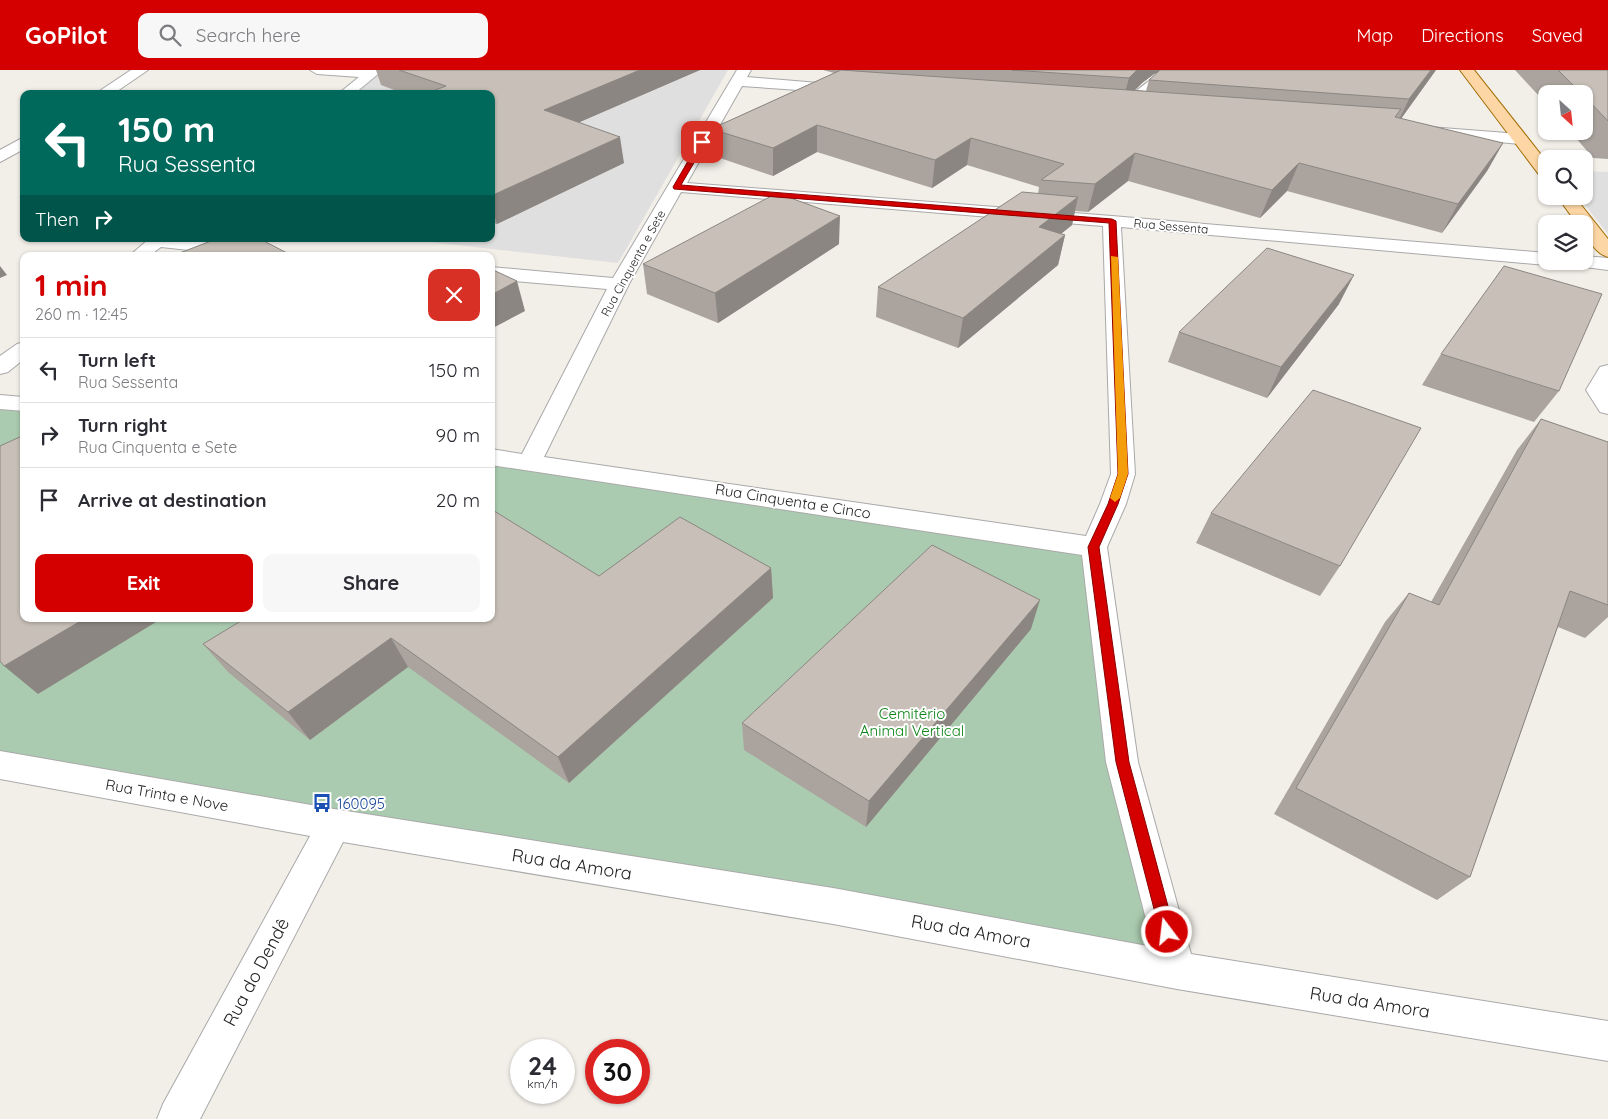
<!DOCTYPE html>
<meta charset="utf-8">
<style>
:root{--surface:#fff;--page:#f7f7f7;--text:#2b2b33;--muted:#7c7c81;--line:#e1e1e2;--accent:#d40000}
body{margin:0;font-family:Quicksand,sans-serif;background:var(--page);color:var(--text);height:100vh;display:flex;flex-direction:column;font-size:19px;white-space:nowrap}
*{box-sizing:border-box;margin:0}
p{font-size:16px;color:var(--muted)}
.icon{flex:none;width:28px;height:28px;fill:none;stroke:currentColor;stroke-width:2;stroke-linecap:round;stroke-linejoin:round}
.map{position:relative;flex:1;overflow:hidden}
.panel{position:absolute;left:20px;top:182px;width:475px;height:370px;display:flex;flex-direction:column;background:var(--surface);border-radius:10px;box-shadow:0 1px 4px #0004}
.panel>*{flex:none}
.banner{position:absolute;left:20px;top:20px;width:475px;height:152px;border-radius:10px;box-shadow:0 1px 4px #0004;background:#00695c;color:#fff;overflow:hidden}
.needle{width:32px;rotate:153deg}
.fabs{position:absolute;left:1538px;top:15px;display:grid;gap:10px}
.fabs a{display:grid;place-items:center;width:55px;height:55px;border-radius:10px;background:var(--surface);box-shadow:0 1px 4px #0004;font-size:25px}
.speed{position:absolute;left:510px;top:969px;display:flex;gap:10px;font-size:25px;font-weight:700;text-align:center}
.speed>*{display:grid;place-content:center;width:65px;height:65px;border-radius:50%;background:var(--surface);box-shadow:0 1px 4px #0004;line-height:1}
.speed small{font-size:12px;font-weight:400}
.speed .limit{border:8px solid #d22;background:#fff;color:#111}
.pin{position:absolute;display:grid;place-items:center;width:42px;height:42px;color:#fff;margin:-21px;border-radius:10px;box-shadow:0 2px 8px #0006}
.me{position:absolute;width:55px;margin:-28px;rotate:345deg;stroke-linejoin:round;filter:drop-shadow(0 0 4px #0008)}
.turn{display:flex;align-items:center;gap:18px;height:105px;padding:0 15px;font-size:22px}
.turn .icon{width:65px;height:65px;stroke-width:2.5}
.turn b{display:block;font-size:35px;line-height:42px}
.then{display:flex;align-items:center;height:48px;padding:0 15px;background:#0003;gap:10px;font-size:19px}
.round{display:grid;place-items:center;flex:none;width:52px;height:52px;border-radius:10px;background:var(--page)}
.head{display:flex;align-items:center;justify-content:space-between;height:85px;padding:0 15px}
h1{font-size:30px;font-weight:700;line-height:38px;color:var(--accent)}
.primary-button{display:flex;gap:10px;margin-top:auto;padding:10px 15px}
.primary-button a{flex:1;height:58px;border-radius:10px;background:var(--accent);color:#fff;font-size:20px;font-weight:700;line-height:58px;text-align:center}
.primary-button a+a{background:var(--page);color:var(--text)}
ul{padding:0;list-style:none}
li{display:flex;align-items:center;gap:15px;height:65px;padding:0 15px;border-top:1px solid var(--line)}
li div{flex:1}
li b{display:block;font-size:19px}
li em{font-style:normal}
header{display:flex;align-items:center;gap:30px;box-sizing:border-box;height:70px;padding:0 25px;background:var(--accent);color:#fff}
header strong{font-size:24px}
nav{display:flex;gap:28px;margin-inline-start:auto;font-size:18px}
.search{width:350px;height:45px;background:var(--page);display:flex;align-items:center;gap:12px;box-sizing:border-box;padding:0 18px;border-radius:10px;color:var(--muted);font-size:19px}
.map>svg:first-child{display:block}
.residential{fill:#e0dfdf}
.cemetery{fill:#aacbaf}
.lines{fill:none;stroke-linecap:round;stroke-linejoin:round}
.minor-casing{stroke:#a9a9a9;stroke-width:2}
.major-casing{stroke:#a06b00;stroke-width:2}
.minor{fill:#fff;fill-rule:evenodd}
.major{fill:#fcd6a4;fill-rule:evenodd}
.wall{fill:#aba49e;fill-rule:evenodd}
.shaded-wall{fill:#8b8681}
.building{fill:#c7bfb8;stroke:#8b8681}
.route{fill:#d40000;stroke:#8a0000}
.slow{fill:#f59e0b}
.labels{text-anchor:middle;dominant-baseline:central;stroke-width:4;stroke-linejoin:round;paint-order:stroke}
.far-street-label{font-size:12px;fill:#222;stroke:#fff}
.street-label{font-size:15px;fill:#222;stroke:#fff}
.park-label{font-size:15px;fill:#0c8416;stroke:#fff}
.transit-label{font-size:15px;fill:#164399;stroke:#fff;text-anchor:start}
.near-street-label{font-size:18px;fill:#222;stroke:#fff}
</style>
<header>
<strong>GoPilot</strong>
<div class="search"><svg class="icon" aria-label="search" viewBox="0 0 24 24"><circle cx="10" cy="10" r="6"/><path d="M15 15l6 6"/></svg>Search here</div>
<nav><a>Map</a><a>Directions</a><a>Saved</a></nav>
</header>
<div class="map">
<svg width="1608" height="1049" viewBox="0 0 1608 1049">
<rect width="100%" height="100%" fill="#f2efe9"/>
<g class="residential">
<polygon points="385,0 728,0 618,193 403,169 491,169 491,24 356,24"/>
<polygon points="1584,101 1608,102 1608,164 1578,126 1584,126"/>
</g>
<polygon class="cemetery" points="0,332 24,334 24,549 491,549 491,387 1094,477 1177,900 0,695"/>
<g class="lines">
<g class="minor-casing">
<g id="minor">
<polygon points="131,0 148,0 113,24 95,24"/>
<polygon points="310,0 383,0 354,24 338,24 359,7 317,4"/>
<path d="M737,0h14l-4,7 96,8 5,1 2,3 -2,3 -5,1 -101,-7 -55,97 425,33 434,37v8h8l-8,4 -425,-38 14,247 -9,30 -19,43 31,215 53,192 417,67v40l-431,-72 -344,-65 -490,-82 -143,277h-43l6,-15 147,-268 -310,-57v-28l334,58 499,79 320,59 -47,-185 -24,-207 -591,-90v-16l31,5 85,-165 -116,-10v-12l122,11zM681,122l422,34 8,248 -11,30 -14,32 -542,-79 85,-173z"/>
<path d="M1168,0h20l-31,19 -24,22h-10l-2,-3c11,-16 29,-29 47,-38z"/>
<polygon points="1429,57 1520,64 1526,66 1528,69 1526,72 1520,74 1424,65 1421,62 1424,59"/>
<polygon points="24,67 24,79 0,92 0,80"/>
<path d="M149,169c43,0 85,3 127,13l2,4h-34l-83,-9 -12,9h-20z"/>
<polygon points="1584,186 1608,188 1608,200 1569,195 1567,191 1584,191"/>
<polygon points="24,272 24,289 8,302 0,304 0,286 17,274"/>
<polygon points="1608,295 1608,344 1600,342 1586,320 1600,297"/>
<polygon points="0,325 24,327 24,341 0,339"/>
</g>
</g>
<g class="major-casing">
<g id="major">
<polygon points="1460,0 1474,0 1546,91 1546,107 1540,106"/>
<path d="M1557,126h17l34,43v18c-12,-3 -24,-21 -24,-33h-7z"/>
</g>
</g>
<use href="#minor" class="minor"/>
<use href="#major" class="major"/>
</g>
<g class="wall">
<polygon points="376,0 700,0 579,52 624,93 497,154 491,152 491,24 405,24 381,15"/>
<path d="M823,0h613l-35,49 102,24 -16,28 -45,62 -155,-42 -27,27 -132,-37 -40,31 -13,-1 -3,14 -11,9 4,1 -7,30 -100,83 -82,-31 2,-30 160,-93 1,-7 -72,-22 -35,23 -115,-36 -44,24 -59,-20 -3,-27 123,-56zM1157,3l-8,7 -3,11 -11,-1 7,-7 12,-9z"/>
<polygon points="1515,0 1608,0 1608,89 1593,88 1570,61 1584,61 1584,24 1546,24 1546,35 1539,27 1539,26"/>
<polygon points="839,174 718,253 647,224 643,194"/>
<polygon points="1339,234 1267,328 1168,292 1179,262"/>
<polygon points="1441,284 1559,321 1534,352 1422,315"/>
<polygon points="1541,349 1608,372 1608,547 1585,568 1558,557 1470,807 1437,830 1274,744 1385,552 1409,523 1431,532 1517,380"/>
<polygon points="1211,443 1340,496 1320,526 1196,473"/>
<polygon points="771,498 773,528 569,713 408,597 310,670 228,602 203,574 599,506"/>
<polygon points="1031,559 866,757 744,680 742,653"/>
</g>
<g class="shaded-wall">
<polygon points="640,0 700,0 550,65 544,40"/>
<polygon points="1137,0 1164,0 1154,4 1142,13 1122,33 1129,8"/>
<polygon points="1431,0 1436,0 1397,54 1409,29"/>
<polygon points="817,55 817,82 773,106 773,78"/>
<polygon points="620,67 624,93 497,154 491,133 491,126"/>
<polygon points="971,68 967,95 932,118 935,90"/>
<polygon points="1503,73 1487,101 1442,163 1458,134"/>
<polygon points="1135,83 1128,111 1088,142 1095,114"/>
<polygon points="1299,93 1287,121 1260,148 1272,120"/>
<polygon points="1078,127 1072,155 1033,186 1039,157"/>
<polygon points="840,146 839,174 718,253 715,223"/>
<polygon points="1065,165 1058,195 958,278 963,248"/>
<polygon points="0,196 7,205 0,208"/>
<polygon points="1354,205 1339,234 1267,328 1281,297"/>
<polygon points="517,211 525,241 491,259 491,225"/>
<polygon points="771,498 773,528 569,713 558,687"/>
<polygon points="1040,530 1031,559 866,757 869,731"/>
<polygon points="84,549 161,549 38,624 4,596"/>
<polygon points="391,568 408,597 310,670 288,642"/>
</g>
<g class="building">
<polygon points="399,0 640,0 544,40 620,67 491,126 491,24 425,24 446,16"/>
<polygon points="841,0 1401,39 1395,47 1503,73 1458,134 1299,93 1272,120 1135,83 1095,114 1041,110 1064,94 971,68 935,90 817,55 773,78 711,59"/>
<polygon points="1012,0 1137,0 1129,8"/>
<polygon points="1160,0 1431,0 1409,29 1149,10"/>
<polygon points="1558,0 1608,0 1608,51 1584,26 1584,24 1582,24"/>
<polygon points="1022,122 1078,127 1039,157 1065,165 963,248 878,217"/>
<polygon points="777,123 840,146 715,223 643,194"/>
<polygon points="216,169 260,169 289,184 285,186 172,186"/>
<polygon points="1267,178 1354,205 1281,297 1179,262"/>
<polygon points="459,184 463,186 454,186"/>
<polygon points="1504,196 1602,224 1559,321 1441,284"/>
<polygon points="491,199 517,211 491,225"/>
<polygon points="1313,320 1421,358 1340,496 1211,443"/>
<polygon points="1541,349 1608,372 1608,535 1570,521 1470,807 1296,718 1409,523 1439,535"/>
<polygon points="24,365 24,549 84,549 4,596 0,591 0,376"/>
<polygon points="491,439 599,506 680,447 771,498 558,687 391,568 288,642 203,574 244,549 491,549"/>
<polygon points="932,475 1040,530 869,731 742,653"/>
</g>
<polygon class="route" points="702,70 706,72 681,115 1112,149 1116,151 1128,404 1118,434 1099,477 1129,692 1175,862 1172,867 1167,869 1162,867 1160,862 1116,692 1088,477 1108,434 1118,404 1109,153 674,119 673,117 699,72"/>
<polygon class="slow" points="1111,186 1118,187 1128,404 1120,428 1115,432 1110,428 1118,404"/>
<defs>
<g id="bus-bare" transform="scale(1.5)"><path d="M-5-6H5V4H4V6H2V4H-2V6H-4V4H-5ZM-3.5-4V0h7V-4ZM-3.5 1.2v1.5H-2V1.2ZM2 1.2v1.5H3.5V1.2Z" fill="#1a4fb4" stroke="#fff" stroke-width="2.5" paint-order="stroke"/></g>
</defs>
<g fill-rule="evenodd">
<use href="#bus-bare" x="322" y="733"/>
</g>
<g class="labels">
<g class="far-street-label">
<text transform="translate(1171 156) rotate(5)">Rua Sessenta</text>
<text transform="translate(633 193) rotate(-61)">Rua Cinquenta e Sete</text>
</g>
<g class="street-label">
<text transform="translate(793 431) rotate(9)">Rua Cinquenta e Cinco</text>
<text transform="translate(167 725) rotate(10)">Rua Trinta e Nove</text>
</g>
<g class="park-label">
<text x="912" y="643">Cemitério<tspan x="912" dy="17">Animal Vertical</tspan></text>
</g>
<g class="transit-label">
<text x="337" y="733">160095</text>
</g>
<g class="near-street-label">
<text transform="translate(572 794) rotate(9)">Rua da Amora</text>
<text transform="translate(971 861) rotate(10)">Rua da Amora</text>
<text transform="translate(256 902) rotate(-62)">Rua do Dendê</text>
<text transform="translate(1370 932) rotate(9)">Rua da Amora</text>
</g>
</g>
</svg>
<div class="fabs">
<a><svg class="needle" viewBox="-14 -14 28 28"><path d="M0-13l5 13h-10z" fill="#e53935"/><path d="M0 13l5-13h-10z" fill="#7c7c81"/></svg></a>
<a><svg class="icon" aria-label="search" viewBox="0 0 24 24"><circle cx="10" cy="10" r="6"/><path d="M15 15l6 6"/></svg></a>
<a><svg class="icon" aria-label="layers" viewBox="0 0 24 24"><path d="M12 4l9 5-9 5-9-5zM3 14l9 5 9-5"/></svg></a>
</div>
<div class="speed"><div>24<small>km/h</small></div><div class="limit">30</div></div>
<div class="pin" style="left:702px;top:72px;background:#d93025"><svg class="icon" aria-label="arrive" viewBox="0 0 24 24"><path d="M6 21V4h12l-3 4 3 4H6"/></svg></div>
<svg class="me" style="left:1167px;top:862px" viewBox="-20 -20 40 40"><circle r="17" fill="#d40000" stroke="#fff" stroke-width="3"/><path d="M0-11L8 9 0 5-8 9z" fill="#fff"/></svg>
<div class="banner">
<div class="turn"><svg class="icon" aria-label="left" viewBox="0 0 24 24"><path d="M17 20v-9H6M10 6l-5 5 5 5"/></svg><div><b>150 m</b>Rua Sessenta</div></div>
<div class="then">Then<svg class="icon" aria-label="right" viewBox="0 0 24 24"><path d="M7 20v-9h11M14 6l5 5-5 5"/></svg></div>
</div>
<section class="panel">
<div class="head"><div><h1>1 min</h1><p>260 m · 12:45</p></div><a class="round" style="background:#d93025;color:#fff"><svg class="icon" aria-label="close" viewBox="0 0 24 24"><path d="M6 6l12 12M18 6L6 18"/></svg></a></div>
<ul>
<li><svg class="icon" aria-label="left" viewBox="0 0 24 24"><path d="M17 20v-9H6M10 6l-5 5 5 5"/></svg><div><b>Turn left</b><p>Rua Sessenta</p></div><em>150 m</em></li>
<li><svg class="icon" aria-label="right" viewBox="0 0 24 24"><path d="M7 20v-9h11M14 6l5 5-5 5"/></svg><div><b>Turn right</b><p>Rua Cinquenta e Sete</p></div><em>90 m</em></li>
<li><svg class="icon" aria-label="arrive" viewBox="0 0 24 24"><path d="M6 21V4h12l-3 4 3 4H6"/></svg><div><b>Arrive at destination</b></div><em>20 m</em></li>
</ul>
<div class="primary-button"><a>Exit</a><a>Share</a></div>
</section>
</div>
